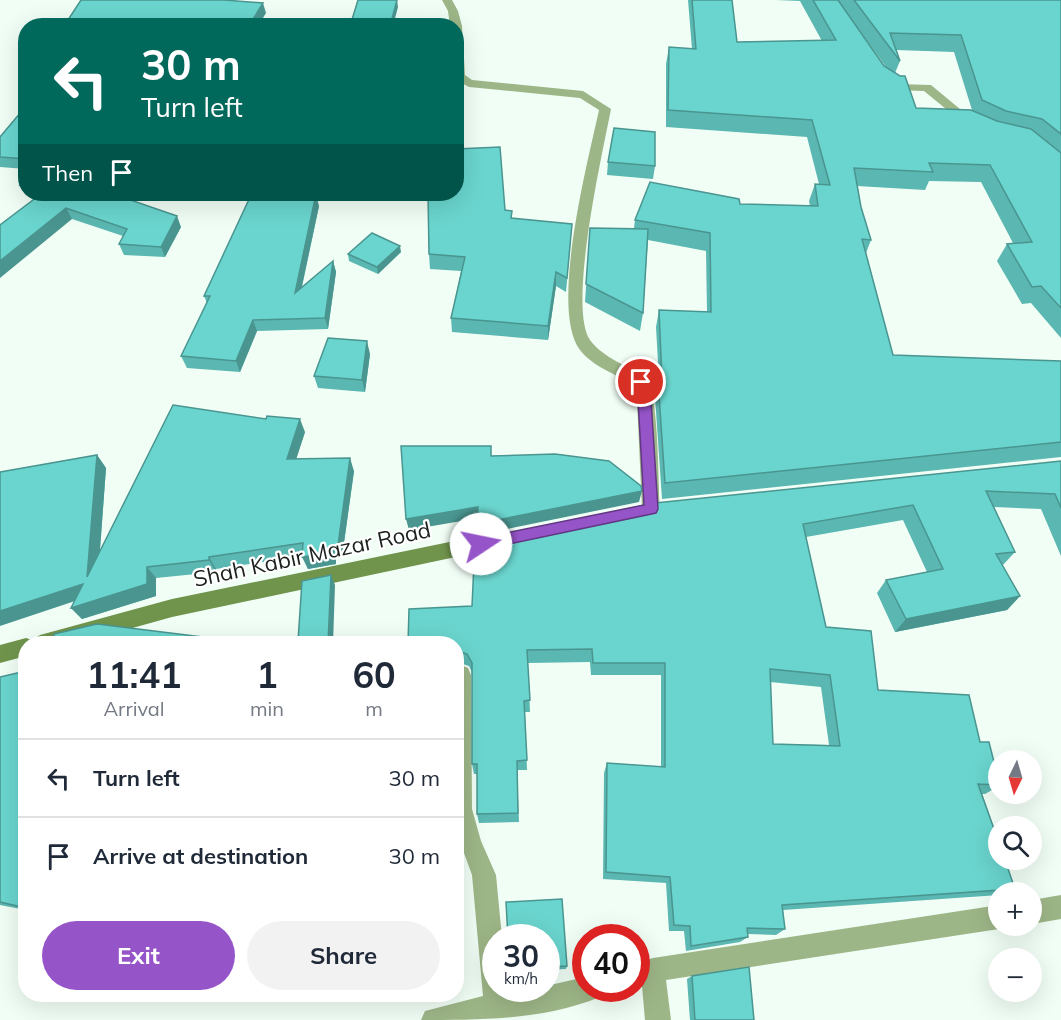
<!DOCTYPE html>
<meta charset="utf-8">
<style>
:root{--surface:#fff;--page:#f2f2f3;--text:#1f2937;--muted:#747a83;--line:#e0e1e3;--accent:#9654c9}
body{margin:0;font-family:Mulish,sans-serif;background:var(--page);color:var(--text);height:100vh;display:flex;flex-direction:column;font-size:22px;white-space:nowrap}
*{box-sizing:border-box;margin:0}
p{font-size:20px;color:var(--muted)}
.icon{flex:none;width:33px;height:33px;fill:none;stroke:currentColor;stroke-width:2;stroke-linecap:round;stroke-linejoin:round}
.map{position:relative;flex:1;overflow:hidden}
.sheet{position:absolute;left:18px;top:636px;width:446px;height:366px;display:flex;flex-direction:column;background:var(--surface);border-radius:24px;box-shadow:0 6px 24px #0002}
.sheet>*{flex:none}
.hud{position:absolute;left:18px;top:18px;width:446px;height:183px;border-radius:24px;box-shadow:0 6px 24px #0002;background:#00695c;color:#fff;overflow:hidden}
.needle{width:39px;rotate:185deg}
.buttons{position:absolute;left:988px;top:750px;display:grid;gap:12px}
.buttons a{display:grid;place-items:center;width:54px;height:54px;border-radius:50%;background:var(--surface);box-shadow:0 6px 24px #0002;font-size:30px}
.speed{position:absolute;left:482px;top:924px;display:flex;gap:12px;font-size:30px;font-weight:700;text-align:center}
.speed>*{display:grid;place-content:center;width:78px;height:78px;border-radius:50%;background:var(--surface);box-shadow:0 6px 24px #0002;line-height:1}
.speed small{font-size:15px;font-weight:400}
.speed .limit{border:9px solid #d22;background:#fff;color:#111}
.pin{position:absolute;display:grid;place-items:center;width:51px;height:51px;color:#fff;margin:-26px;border:3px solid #fff;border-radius:50%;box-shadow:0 2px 6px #0007}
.me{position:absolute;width:66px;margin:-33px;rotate:79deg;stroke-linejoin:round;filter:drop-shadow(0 0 4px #0008)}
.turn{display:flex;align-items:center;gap:21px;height:126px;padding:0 24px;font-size:27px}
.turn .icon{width:78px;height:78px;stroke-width:2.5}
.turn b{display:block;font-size:42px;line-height:51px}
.then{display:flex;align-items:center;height:57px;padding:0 24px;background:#0003;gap:12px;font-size:22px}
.eta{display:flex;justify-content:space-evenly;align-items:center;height:102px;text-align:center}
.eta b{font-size:36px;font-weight:700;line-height:42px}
.action{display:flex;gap:12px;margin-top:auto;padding:12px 24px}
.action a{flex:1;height:69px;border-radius:36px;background:var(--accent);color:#fff;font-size:24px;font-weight:700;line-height:69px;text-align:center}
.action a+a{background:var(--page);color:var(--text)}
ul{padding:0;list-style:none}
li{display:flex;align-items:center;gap:18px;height:78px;padding:0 24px;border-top:2px solid var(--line)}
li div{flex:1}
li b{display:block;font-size:22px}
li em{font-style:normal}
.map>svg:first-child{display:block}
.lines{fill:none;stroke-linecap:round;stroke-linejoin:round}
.street{fill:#9db687;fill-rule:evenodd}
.secondary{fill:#70944c;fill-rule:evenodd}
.wall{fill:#5bb7b1;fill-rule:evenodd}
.shaded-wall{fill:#4a9590}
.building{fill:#6ad5ce;stroke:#4a9590;stroke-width:1.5;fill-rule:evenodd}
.route{fill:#9654c9;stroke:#623783;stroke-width:1.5}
.labels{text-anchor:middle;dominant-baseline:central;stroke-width:4.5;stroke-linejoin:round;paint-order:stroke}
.street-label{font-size:22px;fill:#1b201d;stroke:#fff}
</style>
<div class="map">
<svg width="1061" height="1020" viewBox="0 0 1061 1020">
<rect width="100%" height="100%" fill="#f1fef6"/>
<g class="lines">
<g class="street">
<path d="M442,0h10l6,11 4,15 3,49 7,5 111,11 28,18c-8,42 -44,198 -21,231 13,18 38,26 57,38 12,22 11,102 13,131l-3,5 -6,2 -6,-2 -3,-5 -5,-109 -3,-15c-18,-11 -41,-18 -54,-35 -31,-40 8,-189 19,-240l-19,-12 -111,-11 -13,-7v-54h-6l-2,-15z"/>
<polygon points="886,76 898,84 931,85 978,124 976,127 968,127 924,91 891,90 880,80"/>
<path d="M461,665l7,3 3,7 1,134 9,32 15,34 6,63h-7v50h12v3l39,-3v-2l39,-9v11h18l-3,9c-56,23 -120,23 -179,23l4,-9 58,-15 -11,-121 -16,-44v-164z"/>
<polygon points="1061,895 1061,919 1032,924 1032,900"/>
<polygon points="999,905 999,926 1007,926 999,929 666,980 671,1020 645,1020 642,986 636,987 636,963 653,958"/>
</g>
<polygon class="secondary" points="498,532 505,534 507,540 505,546 498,548 172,617 75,644 26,644 26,656 0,663 0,645 26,638 32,640 40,635 172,599"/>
</g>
<g class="wall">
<path d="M688,0h44l5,42 85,-1 -22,-40 -24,-1h285v338l-30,-35 -9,1 -25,-43 10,-17 6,-1 -32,-61 -52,-1 -4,9 -68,-4 4,21 10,33 -5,13 27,102 168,6v96l-399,42 -7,-102 3,-17h1l-3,-53 3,-17 48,2 -1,-61 -58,-11 -5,73 -3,18 -55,-29 5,-74h44l1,-8 105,-16 70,2 -1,-5 6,-17h4l-12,-47 -141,-10v-63l3,-17 23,2zM857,27l29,40 -2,-1zM896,50l58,2 18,58 -56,-2 -21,-35 5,-12z"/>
<polygon points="26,106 26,169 0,167 0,137"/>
<polygon points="608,162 655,166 653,179 607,175"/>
<polygon points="26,180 26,194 109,194 110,195 181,227 165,257 124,255 119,244 123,236 72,219 35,198 26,195 20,185"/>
<polygon points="319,206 302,287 333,261 336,272 328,329 257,331 240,372 187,368 181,356 207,303 204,296"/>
<polygon points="505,210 512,218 571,239 566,292 556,286 548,340 452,332 451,318 461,271 430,269 429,254"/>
<polygon points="401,252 378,274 349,261 348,254"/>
<polygon points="370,354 365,392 318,388 314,376"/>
<polygon points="305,432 296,459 354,471 342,557 336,557 336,564 308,569 303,556 216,569 216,572 156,578 156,596 82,619 71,608 74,602 97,455 106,468 100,551"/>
<path d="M1061,461v95l-20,-47 -47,-2 21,45 -13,14 18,30 -13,14 -112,22 -18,-39 9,-13 41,-8 -24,-52 -97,17 20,90 52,63 102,52 19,40v4l-14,8h-3l33,95 -9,3h-7v3l-216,15 2,19 -9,6 -28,-1v3l-8,5 -54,9 -2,-20h-15l-3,-48 -63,-4 1,-106 3,-10 54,4v-92h-70l-1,-13 -62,1 2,49h-5l2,58h-10l2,52 -40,1 -2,-9v-40h-3l-2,-10v-92l-3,-6 -9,-3 -4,-19 16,-38zM770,682l51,5 8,58 -56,-1z"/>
<polygon points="26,671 26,910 0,905 0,677"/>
<polygon points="546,938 567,966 566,969 546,970"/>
<polygon points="692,976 754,1020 690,1020 687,979"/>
</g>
<g class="shaded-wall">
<polygon points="397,0 398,7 393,26 390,26"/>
<polygon points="263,3 266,13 258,26 249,26"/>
<polygon points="316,194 319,206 298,304 295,293"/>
<polygon points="66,208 72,219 0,278 0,261"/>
<polygon points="177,216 181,227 165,257 161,247"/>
<polygon points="400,246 401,252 378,274 377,267"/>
<polygon points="333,261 336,272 328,329 325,318"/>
<polygon points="556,272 556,286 548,340 548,326"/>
<polygon points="253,320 257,331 240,372 236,361"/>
<polygon points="367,341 370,354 365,392 362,380"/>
<polygon points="300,419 305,432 292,472 287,459"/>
<polygon points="97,455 106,468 97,588 87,577"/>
<polygon points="350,458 354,471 342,557 338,545"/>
<polygon points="642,491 639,502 478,535 477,524"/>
<polygon points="478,507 479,518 409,530 406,519"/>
<polygon points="332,545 336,557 336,564 308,569 302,557"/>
<polygon points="209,557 216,569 216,572 209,560"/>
<polygon points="147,567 156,578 156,596 82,619 71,608"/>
<polygon points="331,575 335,585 333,644 328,644"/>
<polygon points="83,584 93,595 0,626 0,611"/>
<polygon points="1020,596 1007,610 895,632 906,619"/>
<polygon points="458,651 460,663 456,666 456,652"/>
</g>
<g class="building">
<polygon points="81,0 224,0 263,3 249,26 64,26"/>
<polygon points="358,0 397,0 390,26 350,26"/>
<polygon points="692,0 732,0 737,42 836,40 813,0 838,0 884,66 900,76 905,76 916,108 971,110 997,121 1031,129 1061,153 1061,308 1041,286 1032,287 1007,244 1032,242 990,165 929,163 933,172 854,168 861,207 871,240 862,239 893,355 1061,361 1061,442 665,483 658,380 662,380 659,310 711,312 710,233 635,220 650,182 739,199 740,204 818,206 815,184 830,185 812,120 668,110 669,47 696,49"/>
<polygon points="854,0 1061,0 1061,134 1042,119 1006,111 982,100 961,35 890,33 900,61"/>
<polygon points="26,106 26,159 0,157 0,137"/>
<polygon points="614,128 655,132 655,166 608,162"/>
<polygon points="500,147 505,210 512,211 511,218 572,224 567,278 556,272 548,326 451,318 465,257 429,254 428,194 456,194 456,149"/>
<polygon points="26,180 26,186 20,185"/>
<polygon points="41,194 109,194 109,195 116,195 177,216 161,247 119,244 127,229 66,208 0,261 0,225"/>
<polygon points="316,194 295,293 333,261 325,318 253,320 236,361 181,356 210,296 204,296 251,195"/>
<polygon points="590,228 648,229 643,313 586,284"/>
<polygon points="372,233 400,246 377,267 348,254"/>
<polygon points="328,338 367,341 362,380 314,376"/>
<polygon points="173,405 266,419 267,416 300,419 287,459 350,458 338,545 332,545 331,552 302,557 303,543 209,557 209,560 147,567 147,584 71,608 83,584 0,611 0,472 97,455 87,577"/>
<polygon points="401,446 491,446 491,456 555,454 609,461 641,486 642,491 477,524 478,507 406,519"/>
<path d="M1061,461v47l-6,-14 -69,-3 29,61 -19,2 24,42 -114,23 -20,-39 57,-11 -30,-64 -110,19 23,103 45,4 7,59 91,5 11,47h9l10,40v3l-21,-1 21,59v17h6l10,29 -233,16 3,24 -38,-1 1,9 -57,9 -1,-20 -16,-1 -4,-48 -64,-5 1,-109 58,4v-104h-72l-1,-14 -65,1 3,50 -6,1 3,59 -10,1 1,52 -41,1v-50h-5v-101l-5,-9 -9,-3 -2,1v-8h-48l1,-35 63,-3 3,-65 180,-38zM770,669l60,6 10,71 -67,-2z"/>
<polygon points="331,575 328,644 304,644 298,641 302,581"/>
<polygon points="97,624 261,644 54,644 54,634"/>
<polygon points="26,671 26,908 0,902 0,677"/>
<polygon points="562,899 567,966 546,967 546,938 508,938 506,902"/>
<polygon points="749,967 754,1020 695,1020 692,976"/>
</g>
<polygon class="route" points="641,378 647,382 651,400 658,509 656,513 481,550 476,548 474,544 476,539 481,538 644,505 638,400 635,382"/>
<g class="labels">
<g class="street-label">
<text transform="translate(312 554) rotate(-12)">Shah Kabir Mazar Road</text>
</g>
</g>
</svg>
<div class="buttons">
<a><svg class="needle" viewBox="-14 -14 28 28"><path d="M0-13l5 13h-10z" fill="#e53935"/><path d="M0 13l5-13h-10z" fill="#747a83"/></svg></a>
<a><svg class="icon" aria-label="search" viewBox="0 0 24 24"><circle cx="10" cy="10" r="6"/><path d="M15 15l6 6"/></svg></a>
<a>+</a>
<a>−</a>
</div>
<div class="speed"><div>30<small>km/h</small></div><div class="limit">40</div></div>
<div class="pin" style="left:641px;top:382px;background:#d93025"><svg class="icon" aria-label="arrive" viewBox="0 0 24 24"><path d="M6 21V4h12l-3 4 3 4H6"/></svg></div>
<svg class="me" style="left:481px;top:544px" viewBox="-20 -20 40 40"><circle r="19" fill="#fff"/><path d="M0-13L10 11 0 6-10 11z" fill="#9654c9"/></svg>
<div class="hud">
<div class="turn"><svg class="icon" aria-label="left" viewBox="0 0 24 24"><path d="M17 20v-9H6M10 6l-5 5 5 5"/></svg><div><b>30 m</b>Turn left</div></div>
<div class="then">Then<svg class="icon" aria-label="arrive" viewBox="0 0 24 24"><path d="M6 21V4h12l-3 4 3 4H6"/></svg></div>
</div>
<section class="sheet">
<div class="eta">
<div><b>11:41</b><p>Arrival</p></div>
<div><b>1</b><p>min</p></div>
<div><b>60</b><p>m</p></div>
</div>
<ul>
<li><svg class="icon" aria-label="left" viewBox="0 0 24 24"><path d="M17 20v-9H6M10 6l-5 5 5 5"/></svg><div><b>Turn left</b></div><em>30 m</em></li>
<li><svg class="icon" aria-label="arrive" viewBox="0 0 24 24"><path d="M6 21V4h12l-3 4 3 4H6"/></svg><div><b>Arrive at destination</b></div><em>30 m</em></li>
</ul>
<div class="action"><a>Exit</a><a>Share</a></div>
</section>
</div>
